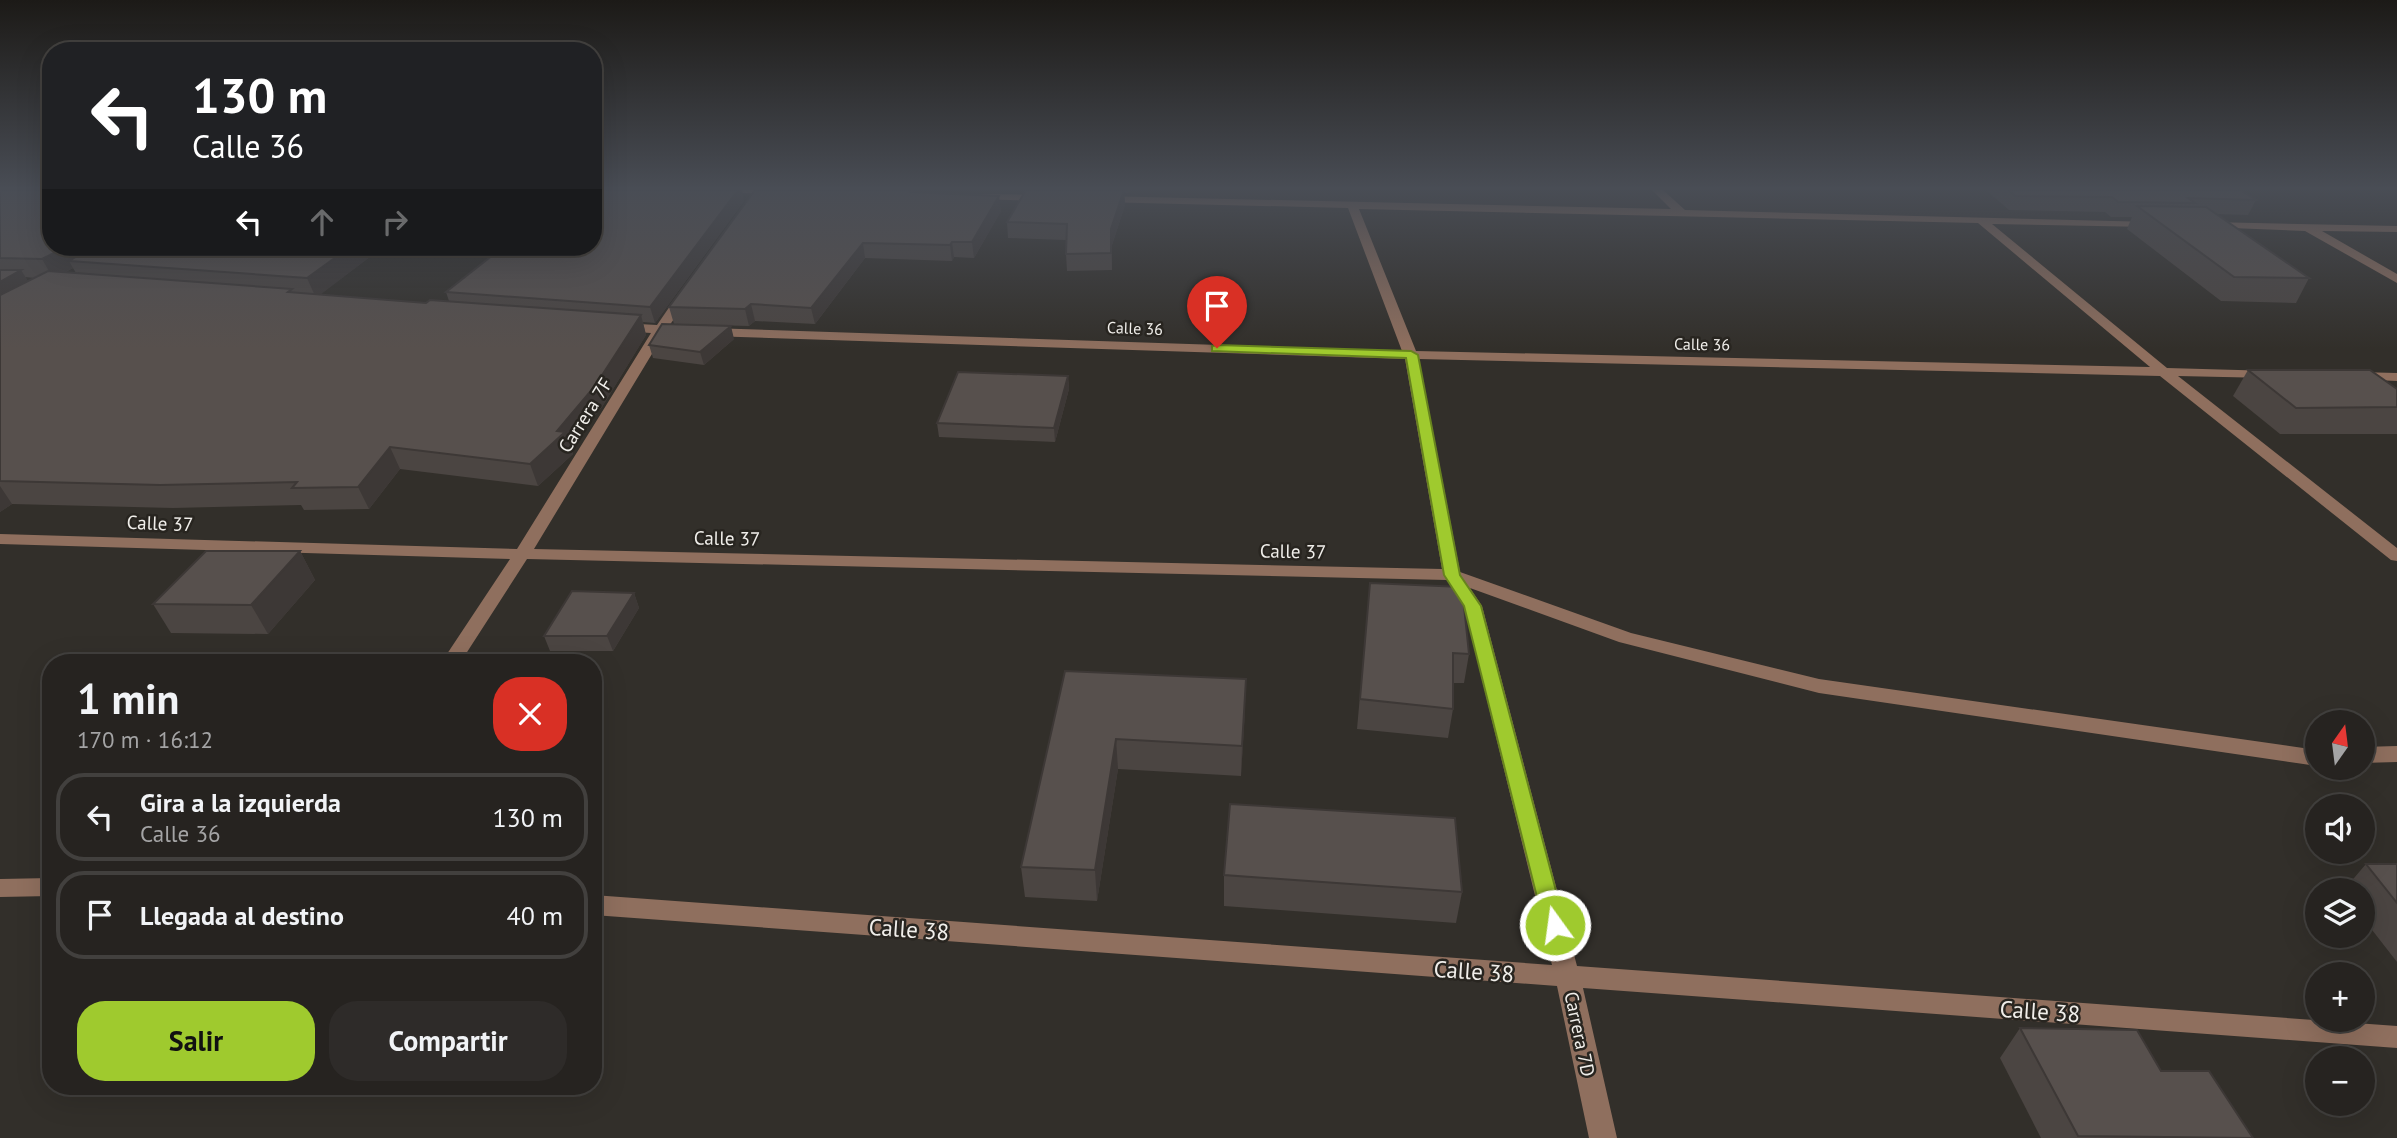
<!DOCTYPE html>
<html lang="es">
<meta charset="utf-8">
<style>
:root{--surface:#262320;--page:#2e2b29;--text:#f1f3f6;--muted:#a4a4a5;--line:#42403e;--accent:#9fca2e}
body{margin:0;font-family:"PT Sans",sans-serif;background:var(--page);color:var(--text);height:100vh;display:flex;flex-direction:column;font-size:26px;white-space:nowrap}
*{box-sizing:border-box;margin:0}
p{font-size:23px;color:var(--muted)}
.icon{flex:none;width:38px;height:38px;fill:none;stroke:currentColor;stroke-width:2;stroke-linecap:round;stroke-linejoin:round}
.map{position:relative;flex:1;overflow:hidden}
.details{position:absolute;left:42px;top:654px;width:560px;height:441px;display:flex;flex-direction:column;background:var(--surface);border-radius:28px;box-shadow:0 7px 28px #0002,0 0 0 2px var(--line)}
.details>*{flex:none}
.banner{position:absolute;left:42px;top:42px;width:560px;height:214px;border-radius:28px;box-shadow:0 7px 28px #0002,0 0 0 2px var(--line);background:#202124;color:#fff;overflow:hidden}
.needle{width:46px;rotate:14deg}
.tools{position:absolute;left:2305px;top:710px;display:grid;gap:14px}
.tools a{display:grid;place-items:center;width:70px;height:70px;border-radius:50%;background:var(--surface);box-shadow:0 7px 28px #0002,0 0 0 2px var(--line);font-size:35px}
.pin{position:absolute;display:grid;place-items:center;width:60px;height:60px;color:#fff;margin:-72px -30px;border-radius:50% 50% 50% 0;rotate:-45deg;box-shadow:0 0 7px #0007}
.pin .icon{rotate:45deg}
.me{position:absolute;width:77px;margin:-38px;rotate:346deg;stroke-linejoin:round;filter:drop-shadow(0 0 5px #0008)}
.turn{display:flex;align-items:center;gap:24px;height:147px;padding:0 35px;font-size:32px}
.turn .icon{width:91px;height:91px;stroke-width:2.5}
.turn b{display:block;font-size:49px;line-height:60px}
.lanes{display:flex;align-items:center;height:66px;padding:0 35px;background:#0003;justify-content:center;gap:35px;direction:ltr}
.lanes .off{opacity:.35}
.round{display:grid;place-items:center;flex:none;width:74px;height:74px;border-radius:28px;background:var(--page)}
.summary{display:flex;align-items:center;justify-content:space-between;height:119px;padding:0 35px}
h1{font-size:42px;font-weight:800;line-height:52px}
.cta{display:flex;gap:14px;margin-top:auto;padding:14px 35px}
.cta a{flex:1;height:80px;border-radius:28px;background:var(--accent);color:#111;font-size:28px;font-weight:800;line-height:80px;text-align:center}
.cta a+a{background:var(--page);color:var(--text)}
ul{padding:0;list-style:none}
li{display:flex;align-items:center;gap:21px;height:88px;margin:0 14px 10px;padding:0 21px;border:4px solid var(--line);border-radius:28px}
li div{flex:1}
li b{display:block;font-size:26px}
li em{font-style:normal}
.map>svg:first-child{display:block}
.lines{fill:none;stroke-linecap:round;stroke-linejoin:round}
.minor{fill:#8f6f5e;fill-rule:evenodd}
.wall{fill:#4b4542;fill-rule:evenodd}
.shaded-wall{fill:#3d3836}
.building{fill:#57504d;stroke:#3d3836;stroke-width:2}
.route{fill:#9fca2e;stroke:#67831e;stroke-width:2}
.labels{text-anchor:middle;dominant-baseline:central;stroke-width:5;stroke-linejoin:round;paint-order:stroke}
.far-street-label{font-size:16px;fill:#f0eeea;stroke:#282520}
.street-label{font-size:19px;fill:#f0eeea;stroke:#282520}
.near-street-label{font-size:23px;fill:#f0eeea;stroke:#282520}
</style>
<div class="map">
<svg width="2397" height="1138" viewBox="0 0 2397 1138">
<rect width="100%" height="100%" fill="#322f2a"/>
<g class="lines">
<g class="minor">
<polygon points="735,190 784,190 784,191 779,194 740,193"/>
<path d="M1652,190h11l22,20 469,12 2,2 -6,3 -158,-3 175,144 107,3 2,3 -7,4 -91,-2 219,172v13l-6,-1 -231,-184 -741,-17 41,213 171,61 188,46 498,71v16l-498,-73 -200,-51 -149,-54 12,18 95,360 820,60v22l-814,-60 34,150h-28l-32,-152 -964,-71v-20l959,70 -88,-359 -17,-26 -920,-21 -67,104h-19l69,-104 -510,-15v-10l517,15 134,-216 -30,-2 -7,-4 7,-4 36,2 22,-32 5,-1 6,4 -21,30 17,2 2,3 -7,4 -17,-1 -130,215 908,20 -37,-210 -696,-23 -7,-4 7,-4 693,23 -54,-143 -247,-6 -6,-3 6,-3 570,13zM1359,209l619,14 172,144 -734,-16z"/>
<polygon points="978,194 1045,195 1051,198 1045,201 974,199 972,197"/>
<polygon points="2210,222 2397,226 2397,232 2322,231 2397,274 2397,283 2305,231 2206,227 2204,225"/>
<polygon points="2357,372 2397,373 2397,381 2352,379 2352,373"/>
<polygon points="2397,746 2397,762 2362,763 2362,747"/>
<polygon points="51,878 51,896 0,897 0,879"/>
</g>
</g>
<g class="wall">
<path d="M0,190l51,57h332l-64,48 107,8 23,-2 -3,-9 298,-91 -89,122 -12,-1 3,13 -44,72 -32,38 3,9 -35,32 -138,-17 -31,40 -65,1 -3,-5 -128,3 -161,-4 -12,8zM73,268l3,5h-12zM25,277l10,1 -7,3z"/>
<polygon points="755,190 913,190 913,192 1001,211 974,258 954,257 952,261 865,258 815,324 755,321 749,326 674,324 669,307"/>
<polygon points="1026,190 1130,190 1129,193 1124,193 1125,205 1112,245 1112,270 1067,271 1066,254 1066,240 1008,238 1007,222"/>
<polygon points="1986,190 2240,190 2256,200 2248,215 2215,214 2309,278 2296,303 2221,301 2127,229 2132,217 2111,217 2105,212 2009,210"/>
<polygon points="734,339 704,365 653,358 649,345"/>
<polygon points="2248,370 2397,389 2397,434 2280,434 2233,396"/>
<polygon points="1068,376 1069,389 1055,442 939,437 937,423"/>
<polygon points="300,551 315,580 268,634 171,633 153,604"/>
<polygon points="1370,583 1469,654 1464,683 1453,683 1453,709 1448,738 1357,729"/>
<polygon points="634,593 639,608 613,651 550,651 544,636"/>
<polygon points="1065,671 1245,709 1241,776 1118,769 1097,901 1025,897 1021,867"/>
<polygon points="2366,864 2397,864 2397,962 2362,917 2362,891 2343,891"/>
<polygon points="1224,875 1462,892 1456,923 1224,906"/>
<polygon points="2020,1028 2161,1071 2253,1138 2041,1138 2000,1058"/>
</g>
<g class="shaded-wall">
<polygon points="738,190 742,190 744,201 655,323 650,307"/>
<polygon points="1124,190 1125,205 1112,245 1112,270 1111,229"/>
<polygon points="999,196 1001,211 974,258 972,242"/>
<polygon points="952,242 954,257 952,261 950,245"/>
<polygon points="863,243 865,258 815,324 811,308"/>
<polygon points="66,247 112,247 69,261 73,268 53,278 42,259"/>
<polygon points="350,247 383,247 316,298 307,278"/>
<polygon points="21,270 33,289 0,308 0,282"/>
<polygon points="751,304 755,321 749,326 745,309"/>
<polygon points="641,315 646,335 602,407 570,445 573,454 538,486 530,464 557,431"/>
<polygon points="731,326 734,339 704,365 700,352"/>
<polygon points="1068,376 1069,389 1055,442 1054,428"/>
<polygon points="390,447 400,469 369,509 358,487"/>
<polygon points="0,486 12,504 0,512"/>
<polygon points="300,551 315,580 268,634 251,605"/>
<polygon points="634,593 639,608 613,651 607,636"/>
<polygon points="1246,679 1245,709 1241,776 1242,746"/>
<polygon points="1116,739 1118,769 1097,901 1095,870"/>
</g>
<g class="building">
<polygon points="0,190 51,190 51,247 66,247 42,259 0,258"/>
<polygon points="593,190 738,190 650,307 446,292 503,247 593,247"/>
<polygon points="755,190 911,190 910,192 999,196 972,242 952,242 950,245 863,243 811,308 751,304 745,309 669,307"/>
<polygon points="1026,190 1124,190 1111,229 1111,253 1066,254 1067,224 1007,222"/>
<polygon points="2009,190 2240,190 2256,200 2188,198 2195,203 2118,202 2112,197 2015,196"/>
<polygon points="2137,206 2206,207 2309,278 2234,277"/>
<polygon points="92,247 350,247 307,278 69,261"/>
<polygon points="0,270 21,270 0,282"/>
<polygon points="48,271 292,289 288,292 426,303 430,300 641,315 595,386 557,431 565,432 530,464 390,447 358,487 292,488 297,482 160,485 0,481 0,295"/>
<polygon points="662,324 731,326 700,352 649,345"/>
<polygon points="2248,370 2370,370 2397,389 2397,407 2296,408"/>
<polygon points="958,372 1068,376 1054,428 937,423"/>
<polygon points="206,551 300,551 251,605 153,604"/>
<polygon points="1370,583 1462,587 1469,654 1453,653 1453,709 1360,699"/>
<polygon points="572,591 634,593 607,636 544,636"/>
<polygon points="1065,671 1246,679 1242,746 1116,739 1095,870 1021,867"/>
<polygon points="1230,804 1455,818 1462,892 1224,875"/>
<polygon points="2366,864 2397,864 2397,903"/>
<polygon points="2020,1028 2137,1030 2161,1071 2209,1071 2253,1138 2078,1136"/>
</g>
<linearGradient id="sky" x2="0" y2="1"><stop stop-color="#1c1a17"/><stop offset="0.54" stop-color="#494d55"/><stop offset="1" stop-color="#494d55" stop-opacity="0"/></linearGradient>
<rect width="2397" height="349" fill="url(#sky)"/>
<polygon class="route" points="1217,345 1411,351 1418,355 1460,575 1481,606 1565,925 1562,931 1555,934 1547,931 1544,925 1464,606 1444,575 1406,358 1212,351 1212,346"/>
<g class="labels">
<g class="far-street-label">
<text transform="translate(1135 328) rotate(2)">Calle 36</text>
<text transform="translate(1702 344) rotate(1)">Calle 36</text>
</g>
<g class="street-label">
<text transform="translate(585 415) rotate(-58)">Carrera 7F</text>
<text transform="translate(160 523) rotate(2)">Calle 37</text>
<text transform="translate(727 538) rotate(1)">Calle 37</text>
<text transform="translate(1293 551) rotate(1)">Calle 37</text>
<text transform="translate(1580 1034) rotate(78)">Carrera 7D</text>
</g>
<g class="near-street-label">
<text transform="translate(909 929) rotate(4)">Calle 38</text>
<text transform="translate(1474 971) rotate(4)">Calle 38</text>
<text transform="translate(2040 1011) rotate(4)">Calle 38</text>
</g>
</g>
</svg>
<div class="tools">
<a><svg class="needle" viewBox="-14 -14 28 28"><path d="M0-13l5 13h-10z" fill="#e53935"/><path d="M0 13l5-13h-10z" fill="#a4a4a5"/></svg></a>
<a><svg class="icon" aria-label="sound" viewBox="0 0 24 24"><path d="M4 9h4l5-4v14l-5-4H4zM17 9q2 3 0 6"/></svg></a>
<a><svg class="icon" aria-label="layers" viewBox="0 0 24 24"><path d="M12 4l9 5-9 5-9-5zM3 14l9 5 9-5"/></svg></a>
<a>+</a>
<a>−</a>
</div>
<div class="pin" style="left:1217px;top:348px;background:#d93025"><svg class="icon" aria-label="arrive" viewBox="0 0 24 24"><path d="M6 21V4h12l-3 4 3 4H6"/></svg></div>
<svg class="me" style="left:1555px;top:925px" viewBox="-20 -20 40 40"><circle r="17" fill="#9fca2e" stroke="#fff" stroke-width="3"/><path d="M0-11L8 9 0 5-8 9z" fill="#fff"/></svg>
<div class="banner">
<div class="turn"><svg class="icon" aria-label="left" viewBox="0 0 24 24"><path d="M17 20v-9H6M10 6l-5 5 5 5"/></svg><div><b>130 m</b>Calle 36</div></div>
<div class="lanes"><svg class="icon" aria-label="left" viewBox="0 0 24 24"><path d="M17 20v-9H6M10 6l-5 5 5 5"/></svg><svg class="icon off" aria-label="ahead" viewBox="0 0 24 24"><path d="M12 20V5M6 11l6-6 6 6"/></svg><svg class="icon off" aria-label="right" viewBox="0 0 24 24"><path d="M7 20v-9h11M14 6l5 5-5 5"/></svg></div>
</div>
<section class="details">
<div class="summary"><div><h1>1 min</h1><p>170 m · 16:12</p></div><a class="round" style="background:#d93025;color:#fff"><svg class="icon" aria-label="close" viewBox="0 0 24 24"><path d="M6 6l12 12M18 6L6 18"/></svg></a></div>
<ul>
<li><svg class="icon" aria-label="left" viewBox="0 0 24 24"><path d="M17 20v-9H6M10 6l-5 5 5 5"/></svg><div><b>Gira a la izquierda</b><p>Calle 36</p></div><em>130 m</em></li>
<li><svg class="icon" aria-label="arrive" viewBox="0 0 24 24"><path d="M6 21V4h12l-3 4 3 4H6"/></svg><div><b>Llegada al destino</b></div><em>40 m</em></li>
</ul>
<div class="cta"><a>Salir</a><a>Compartir</a></div>
</section>
</div>
